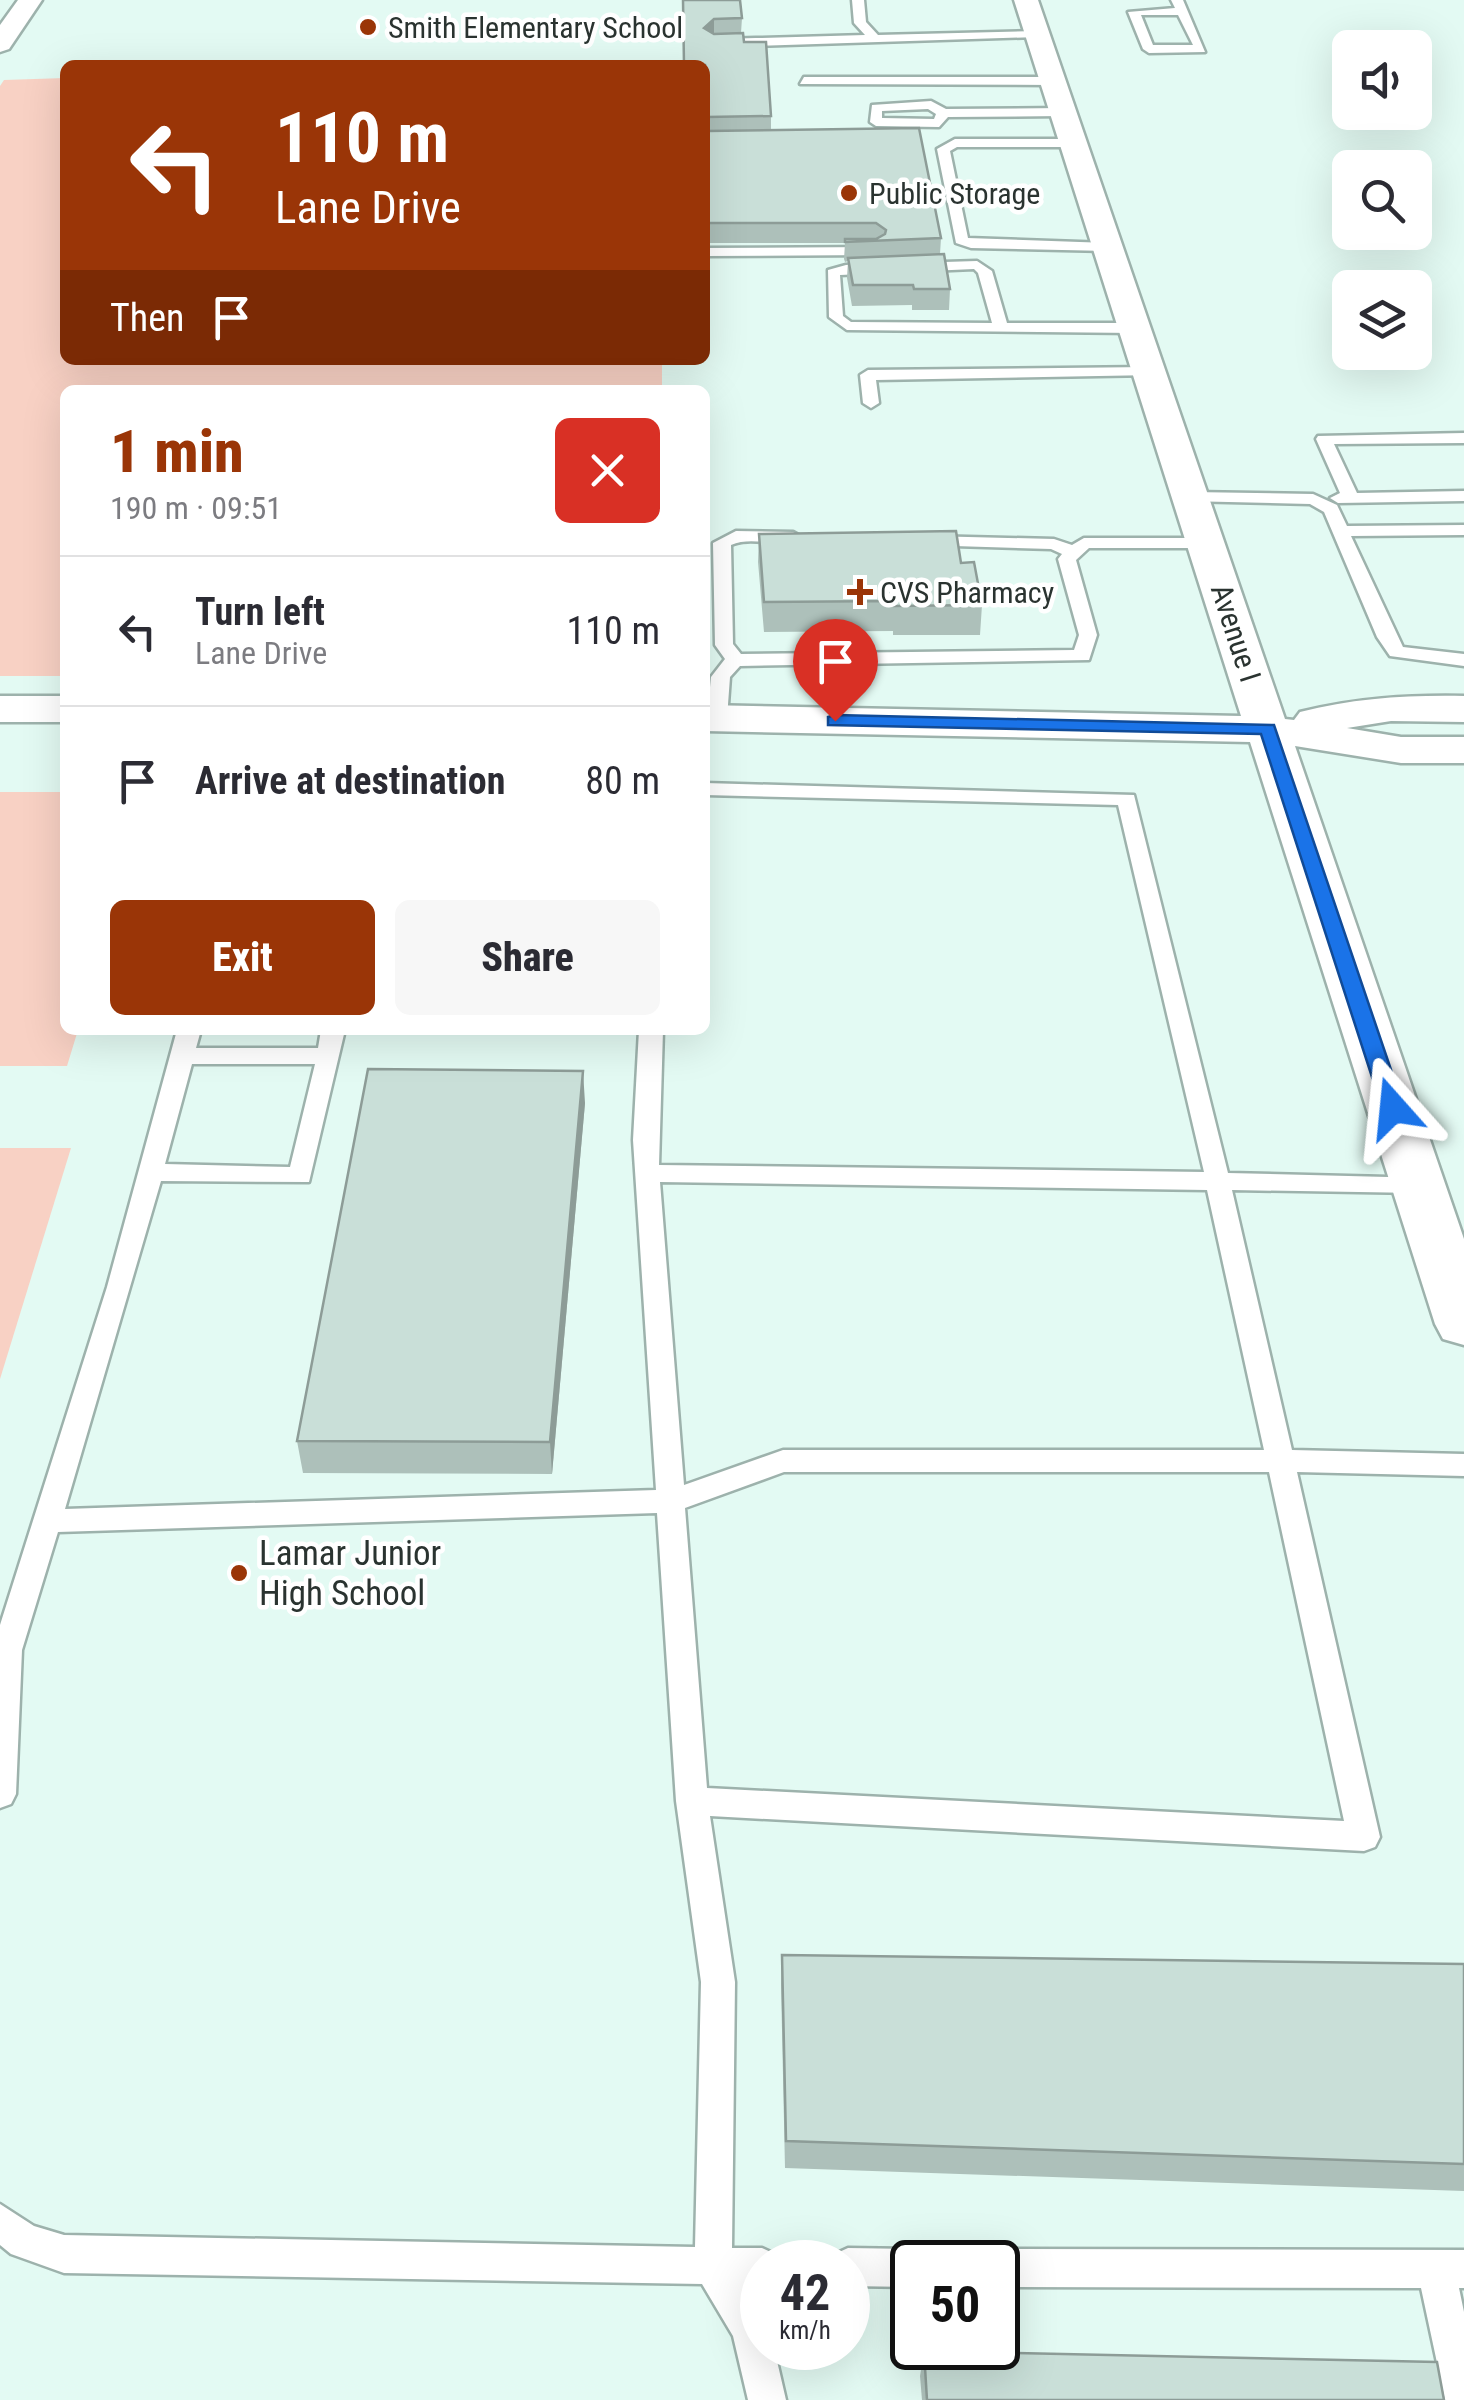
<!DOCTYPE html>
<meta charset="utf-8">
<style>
:root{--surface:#fff;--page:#f7f7f7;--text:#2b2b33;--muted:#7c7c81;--line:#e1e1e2;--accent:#9a3507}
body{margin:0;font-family:"Roboto Condensed",sans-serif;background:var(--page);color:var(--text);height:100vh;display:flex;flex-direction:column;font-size:38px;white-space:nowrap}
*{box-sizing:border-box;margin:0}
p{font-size:32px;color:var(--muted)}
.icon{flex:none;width:55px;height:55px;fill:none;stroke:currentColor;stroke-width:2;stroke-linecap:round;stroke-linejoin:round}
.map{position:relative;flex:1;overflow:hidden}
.sheet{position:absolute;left:60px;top:385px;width:650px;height:650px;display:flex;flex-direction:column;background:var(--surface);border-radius:15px;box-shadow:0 10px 40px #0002}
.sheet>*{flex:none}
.hud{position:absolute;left:60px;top:60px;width:650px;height:305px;border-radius:15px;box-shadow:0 10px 40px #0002;background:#9a3507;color:#fff;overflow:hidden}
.tools{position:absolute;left:1332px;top:30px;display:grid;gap:20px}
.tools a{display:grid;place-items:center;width:100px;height:100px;border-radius:15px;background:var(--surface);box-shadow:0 10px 40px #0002;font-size:50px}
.speed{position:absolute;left:740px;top:2240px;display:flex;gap:20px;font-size:50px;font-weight:700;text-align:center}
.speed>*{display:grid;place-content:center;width:130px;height:130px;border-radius:50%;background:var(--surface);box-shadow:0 10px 40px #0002;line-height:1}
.speed small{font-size:25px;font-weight:400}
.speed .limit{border:5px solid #111;border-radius:15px;background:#fff;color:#111}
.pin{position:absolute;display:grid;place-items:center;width:85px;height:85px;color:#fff;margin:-102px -42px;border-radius:50% 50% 50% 0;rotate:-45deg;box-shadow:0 0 10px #0007}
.pin .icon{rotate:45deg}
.me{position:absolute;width:110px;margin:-55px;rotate:342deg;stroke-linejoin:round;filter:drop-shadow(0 0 8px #0008)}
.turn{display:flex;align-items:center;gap:35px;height:210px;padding:0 50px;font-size:45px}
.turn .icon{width:130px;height:130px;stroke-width:2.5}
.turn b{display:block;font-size:70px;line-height:85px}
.then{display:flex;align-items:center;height:95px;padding:0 50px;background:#0003;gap:20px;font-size:38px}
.round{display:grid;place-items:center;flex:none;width:105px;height:105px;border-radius:15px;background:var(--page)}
.summary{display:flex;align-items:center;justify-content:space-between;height:170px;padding:0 50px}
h1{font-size:60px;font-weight:800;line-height:75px;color:var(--accent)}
.action{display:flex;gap:20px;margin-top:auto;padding:20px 50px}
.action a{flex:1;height:115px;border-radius:15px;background:var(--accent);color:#fff;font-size:40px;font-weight:800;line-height:115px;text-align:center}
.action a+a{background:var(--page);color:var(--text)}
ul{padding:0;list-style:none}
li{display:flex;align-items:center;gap:30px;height:150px;padding:0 50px;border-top:2px solid var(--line)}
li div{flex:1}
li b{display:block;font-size:38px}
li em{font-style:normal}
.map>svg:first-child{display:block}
.green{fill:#f8d1c4}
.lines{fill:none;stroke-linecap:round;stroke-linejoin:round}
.lane-casing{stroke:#9db2ac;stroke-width:5}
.secondary-casing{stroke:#9db2ac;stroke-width:5}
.lane{fill:#fff;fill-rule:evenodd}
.secondary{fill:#fff;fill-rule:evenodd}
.wall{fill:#adc0ba}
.shaded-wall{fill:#8d9c97}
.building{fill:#c9dfd8;stroke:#8d9c97;stroke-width:2.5}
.route{fill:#1a73e8;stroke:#114b97;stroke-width:2.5}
.poi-dot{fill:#9a3507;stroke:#fff;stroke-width:4}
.labels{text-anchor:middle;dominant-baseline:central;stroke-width:9;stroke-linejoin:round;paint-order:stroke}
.far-poi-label{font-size:30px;fill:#2a3330;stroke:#fff;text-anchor:start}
.far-street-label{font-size:30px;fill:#2a3330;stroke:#fff}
.poi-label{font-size:35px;fill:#2a3330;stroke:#fff;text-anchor:start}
</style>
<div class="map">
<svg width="1464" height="2400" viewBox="0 0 1464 2400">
<rect width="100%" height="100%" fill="#e3faf3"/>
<g class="green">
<polygon points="65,78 65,360 662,360 662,390 65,390 65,676 0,676 0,86 4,80"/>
<polygon points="0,792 65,792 65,1030 78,1030 67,1066 0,1066"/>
<polygon points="0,1148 71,1148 0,1379"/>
</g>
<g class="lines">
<g class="lane-casing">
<g id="lane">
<polygon points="852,0 864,0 866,22 878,35 1037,31 1043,34 1037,37 722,47 716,43 722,39 865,35 854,23"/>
<path d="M1171,0h12l22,52 -56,1 -6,-4 -15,-37 47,-4zM1141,15h37l15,30h-40z"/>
<polygon points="804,77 1053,77 1059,81 1053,85 800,84"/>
<path d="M931,101l15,8 117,-1 6,4 -6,4 -115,1 -9,10 -63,-1 -6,-4 2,-17zM928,109l8,5 -2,5 -52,-1v-7z"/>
<polygon points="955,139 1073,139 1079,143 1073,147 957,147 950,151 968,238 1108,243 1115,247 1108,251 971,248 956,243 937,149"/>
<polygon points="705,248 875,247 882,251 875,255 705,256"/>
<path d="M977,261l15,10 15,52h128l8,5 -8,5 -288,-3 -18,-13 -1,-47 18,-5zM974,269l4,4 14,50 -141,-1 -8,-6 -3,-41z"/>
<polygon points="1149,367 1157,372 1154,375 876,380 879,403 871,408 863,403 860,375 868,370"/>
<polygon points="1464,433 1464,443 1334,444 1357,493 1464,491 1464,501 1338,503 1330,498 1340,493 1316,439 1318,436"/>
<polygon points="1191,492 1313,494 1337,505 1347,526 1464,525 1464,535 1351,536 1403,647 1464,654 1464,666 1390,656 1377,637 1324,512 1310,504 1185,501 1183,497"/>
<path d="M736,531l57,1 9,5c-20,13 -49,-2 -71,8l2,99 8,10 333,-4 5,-15 -21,-76 4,-5 -11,-5 -129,-4 -3,-4 9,-5 126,3 18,6 12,-7h122l9,5 -9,5h-117l-13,12 21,75 -8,25 -349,6 -10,11 -3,41 -10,6 -10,-6 4,-41 14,-18 -10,-14 -2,-102z"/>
<path d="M705,783l429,12 94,378 199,5 3,6 -3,6 -9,3 -186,-3 60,260 172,4v22l-167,-4 83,365 -5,10 -11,4 -654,-35 25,166 -3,266h30l13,6 4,8h-17v23h-17l17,29v34h12l12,52h-38l-15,-64 -31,-52 -638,-11 -53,-19 -11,-9v-41l34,22 30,9 631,12 6,-265 -25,-181 -19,-288 -599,19 -36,118 -6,144 -5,10 -11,4v-183l107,-338 70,-257h24l-5,18h122l3,-18h24l-36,152 -148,-1 -96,328 591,-19 -23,-350 6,-110h24l-4,135 545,7 -86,-367 -413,-10zM192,1064h123l-25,103 -125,-3zM660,1182l547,8 57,260h-481l-99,35zM784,1472h485l75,349 -637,-33 -22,-280z"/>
<polygon points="848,2248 912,2249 925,2255 928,2262 912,2262 912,2287 848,2286 848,2262 831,2262 835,2254"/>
<polygon points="998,2249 1464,2250 1464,2288 1459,2288 1464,2312 1464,2400 1445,2400 1421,2288 998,2287 998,2262 982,2262 985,2255"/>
</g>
</g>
<g class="secondary-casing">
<g id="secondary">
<polygon points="18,0 42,0 9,49 0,52 0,25"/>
<path d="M1014,0h24l247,719 9,1 6,-8c55,-14 108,-17 164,-16v26l-73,-1 -44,7 54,9h63v26h-63l-106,-17 169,493v106l-21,-6 -8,-15 -185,-582 -545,-11v-26l536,11z"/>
<rect x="0" y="696" width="65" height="26"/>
</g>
</g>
<use href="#lane" class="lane"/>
<use href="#secondary" class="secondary"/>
</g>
<g class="wall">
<polygon points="683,0 742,18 741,33 744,42 771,116 771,130 941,238 940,254 950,289 949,310 912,310 912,305 852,306 847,278 848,261 845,262 844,259 845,243 707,243 707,91 705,91 705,65"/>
<polygon points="759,534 961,563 982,605 980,635 893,635 893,631 764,632 758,562"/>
<polygon points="585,1103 552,1474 303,1473 297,1441"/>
<polygon points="782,1955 1464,1964 1464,2191 785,2168 781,1984"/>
<polygon points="924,2351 1444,2400 922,2400 920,2376"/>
</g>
<g class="shaded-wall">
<polygon points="714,19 714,35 704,28"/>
<polygon points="583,1071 585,1103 552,1474 550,1442"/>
</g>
<g class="building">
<polygon points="683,0 740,0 742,18 714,19 704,28 714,34 743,33 744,42 766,42 771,116 707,117 707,74 705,74 705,65 684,65"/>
<polygon points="919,128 941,238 845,242 845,239 876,239 885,234 886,230 876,223 707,223 707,131"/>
<polygon points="944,254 950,289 914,289 913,285 853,285 848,258"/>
<polygon points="956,531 961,563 974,562 982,605 894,606 894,601 764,602 759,534"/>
<polygon points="368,1069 583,1071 550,1442 297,1441"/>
<polygon points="782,1955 1464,1964 1464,2164 786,2141"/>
<polygon points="924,2351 1437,2362 1444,2400 927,2400"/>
</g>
<polygon class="route" points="835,715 1274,725 1404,1108 1400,1113 1385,1113 1382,1108 1261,734 828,725 828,717"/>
<g class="poi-dot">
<circle cx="368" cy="27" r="10"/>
<circle cx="849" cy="193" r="10"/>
<path d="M855 577h10v10h10v10h-10v10h-10v-10h-10v-10h10z"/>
<circle cx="239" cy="1573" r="10"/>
</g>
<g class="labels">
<g class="far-poi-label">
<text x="388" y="27">Smith Elementary School</text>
<text x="869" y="193">Public Storage</text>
<text x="880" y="592">CVS Pharmacy</text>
</g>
<g class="far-street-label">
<text transform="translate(1236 633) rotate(72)">Avenue I</text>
</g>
<g class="poi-label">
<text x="259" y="1553">Lamar Junior<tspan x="259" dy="40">High School</tspan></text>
</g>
</g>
</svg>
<div class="tools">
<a><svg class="icon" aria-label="sound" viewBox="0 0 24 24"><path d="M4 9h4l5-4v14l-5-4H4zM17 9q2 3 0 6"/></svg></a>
<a><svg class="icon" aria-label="search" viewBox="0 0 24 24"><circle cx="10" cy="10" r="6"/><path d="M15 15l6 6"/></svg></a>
<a><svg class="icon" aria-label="layers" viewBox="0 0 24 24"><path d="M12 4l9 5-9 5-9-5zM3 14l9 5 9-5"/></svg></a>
</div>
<div class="speed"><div>42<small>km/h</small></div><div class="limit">50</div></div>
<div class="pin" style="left:835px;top:721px;background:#d93025"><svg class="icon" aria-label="arrive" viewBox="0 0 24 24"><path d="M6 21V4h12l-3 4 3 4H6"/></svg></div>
<svg class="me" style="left:1393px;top:1108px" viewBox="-20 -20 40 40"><path d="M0-17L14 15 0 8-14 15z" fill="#1a73e8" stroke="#fff" stroke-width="4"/></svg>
<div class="hud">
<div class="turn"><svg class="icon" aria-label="left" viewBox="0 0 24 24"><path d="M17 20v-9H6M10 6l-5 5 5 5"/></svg><div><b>110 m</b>Lane Drive</div></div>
<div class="then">Then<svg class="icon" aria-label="arrive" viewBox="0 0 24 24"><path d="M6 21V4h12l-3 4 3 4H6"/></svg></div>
</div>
<section class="sheet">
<div class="summary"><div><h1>1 min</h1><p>190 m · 09:51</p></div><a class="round" style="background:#d93025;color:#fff"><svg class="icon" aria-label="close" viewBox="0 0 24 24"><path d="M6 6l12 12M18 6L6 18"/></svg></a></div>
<ul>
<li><svg class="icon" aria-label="left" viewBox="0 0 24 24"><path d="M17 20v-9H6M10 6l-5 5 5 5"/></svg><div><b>Turn left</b><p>Lane Drive</p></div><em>110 m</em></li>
<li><svg class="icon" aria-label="arrive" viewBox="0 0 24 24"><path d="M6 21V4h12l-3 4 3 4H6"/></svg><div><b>Arrive at destination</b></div><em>80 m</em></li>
</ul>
<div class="action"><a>Exit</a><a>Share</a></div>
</section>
</div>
